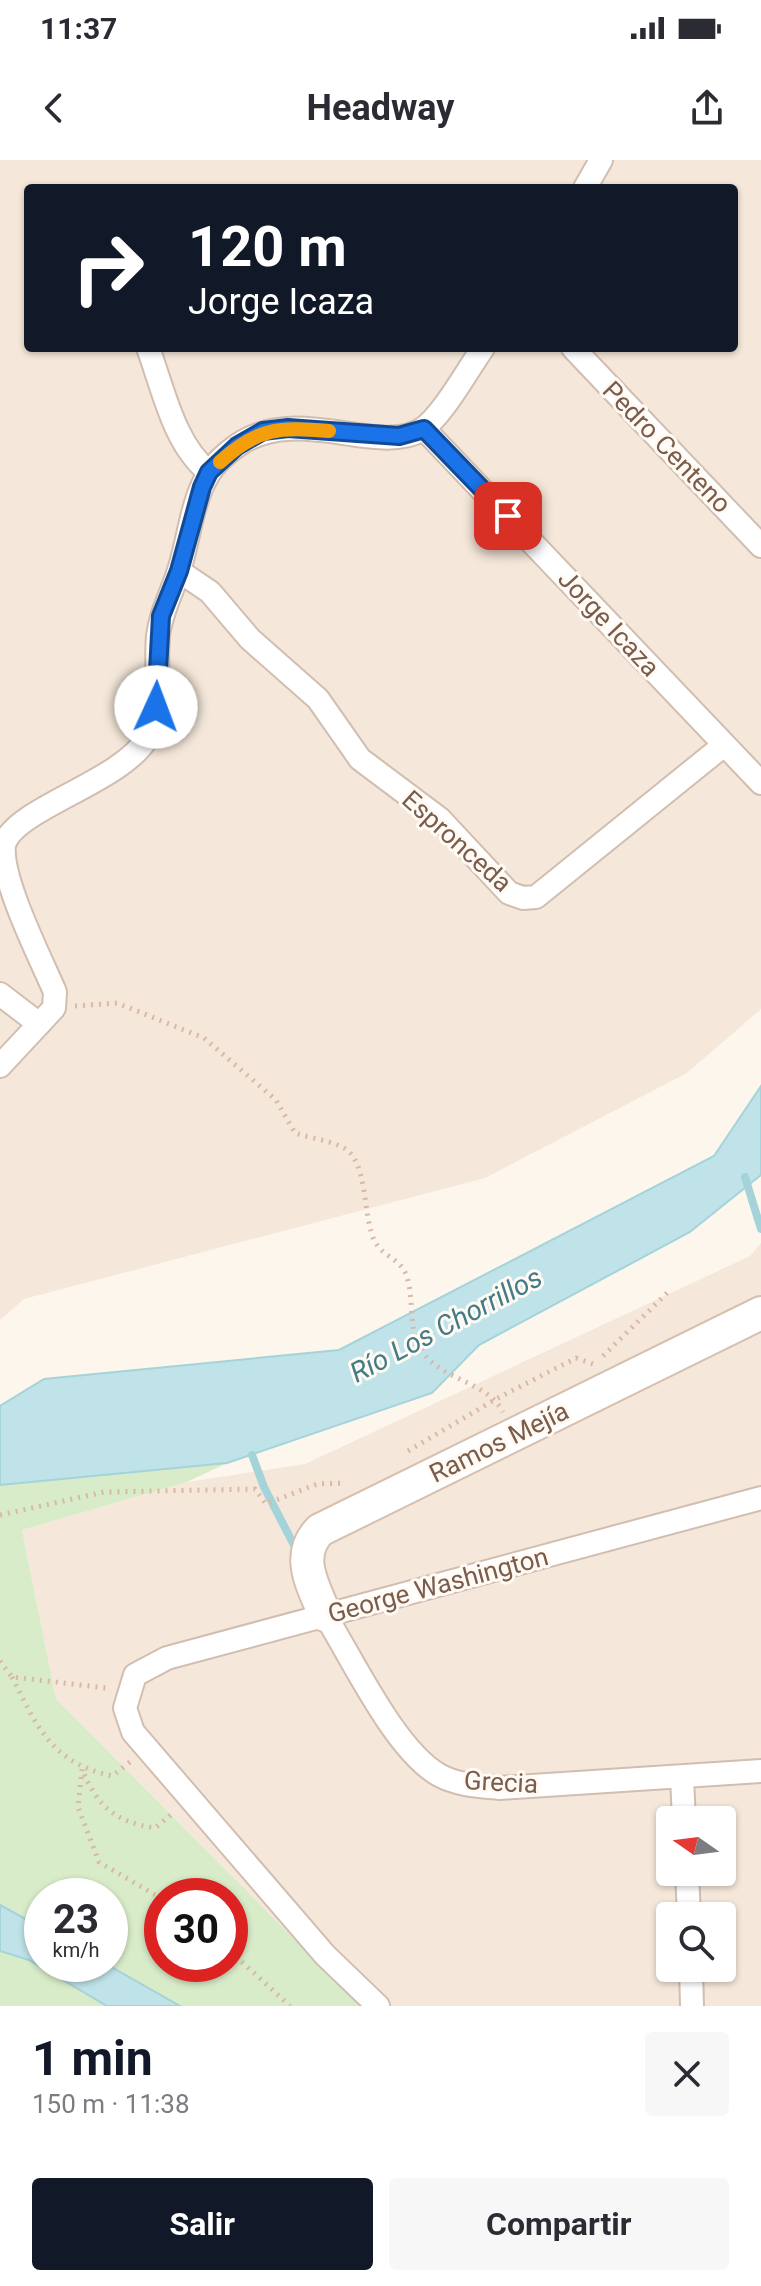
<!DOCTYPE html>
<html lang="es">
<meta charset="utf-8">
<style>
:root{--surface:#fff;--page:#f7f7f7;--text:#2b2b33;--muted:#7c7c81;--accent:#111827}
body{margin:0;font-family:Roboto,sans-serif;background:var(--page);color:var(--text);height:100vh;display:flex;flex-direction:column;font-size:30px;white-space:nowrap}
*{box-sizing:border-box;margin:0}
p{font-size:26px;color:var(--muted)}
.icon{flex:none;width:44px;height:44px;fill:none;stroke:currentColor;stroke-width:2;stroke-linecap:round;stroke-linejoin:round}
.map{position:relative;height:1846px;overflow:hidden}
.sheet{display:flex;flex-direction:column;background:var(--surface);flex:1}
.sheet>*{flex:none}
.top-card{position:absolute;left:24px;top:24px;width:714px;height:168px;border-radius:8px;box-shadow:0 2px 6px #0004;background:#111827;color:#fff;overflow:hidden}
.needle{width:52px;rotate:284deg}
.fabs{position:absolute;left:656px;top:1646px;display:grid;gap:16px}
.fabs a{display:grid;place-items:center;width:80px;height:80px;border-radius:8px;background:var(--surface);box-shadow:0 2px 6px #0004;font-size:40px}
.speed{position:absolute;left:24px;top:1718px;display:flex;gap:16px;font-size:40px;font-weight:700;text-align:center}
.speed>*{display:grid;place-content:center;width:104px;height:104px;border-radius:50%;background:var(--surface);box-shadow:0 2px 6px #0004;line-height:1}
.speed small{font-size:20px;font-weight:400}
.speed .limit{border:12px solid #d22;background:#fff;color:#111}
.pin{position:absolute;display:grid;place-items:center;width:68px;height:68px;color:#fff;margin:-34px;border-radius:16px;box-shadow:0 4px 12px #0006}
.me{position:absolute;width:88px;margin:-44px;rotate:2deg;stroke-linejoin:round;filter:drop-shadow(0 0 6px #0008)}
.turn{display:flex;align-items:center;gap:28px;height:168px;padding:0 32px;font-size:36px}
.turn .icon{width:104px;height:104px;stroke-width:2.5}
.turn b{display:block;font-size:56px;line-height:68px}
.round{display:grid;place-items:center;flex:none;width:84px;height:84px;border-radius:8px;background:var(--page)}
.head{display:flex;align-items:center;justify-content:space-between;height:136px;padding:0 32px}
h1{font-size:48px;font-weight:700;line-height:60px;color:var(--accent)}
.cta{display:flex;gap:16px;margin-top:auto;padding:16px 32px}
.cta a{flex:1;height:92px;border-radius:8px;background:var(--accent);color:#fff;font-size:32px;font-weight:700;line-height:92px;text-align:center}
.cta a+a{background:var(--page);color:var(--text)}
.status{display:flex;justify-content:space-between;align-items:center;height:56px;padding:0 40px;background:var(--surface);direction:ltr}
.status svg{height:22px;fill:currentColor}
header{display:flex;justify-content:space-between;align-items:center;height:104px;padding:0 32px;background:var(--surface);font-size:36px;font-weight:700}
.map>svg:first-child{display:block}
.residential{fill:#f5e8da;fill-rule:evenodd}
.green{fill:#d8ecc9;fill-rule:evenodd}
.water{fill:#bfe3e8;stroke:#a5d3da;stroke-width:2}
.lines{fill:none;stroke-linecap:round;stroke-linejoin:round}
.stream{stroke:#a5d3da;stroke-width:8}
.street-casing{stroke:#d1beb0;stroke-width:26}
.secondary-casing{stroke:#d6c0b0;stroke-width:36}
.path{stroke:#d9b8a5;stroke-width:5;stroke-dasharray:2 6;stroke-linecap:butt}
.street{stroke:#fff;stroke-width:22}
.secondary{stroke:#fff;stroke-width:32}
.route-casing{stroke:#114b97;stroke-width:20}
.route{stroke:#1a73e8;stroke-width:14}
.slow{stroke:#f59e0b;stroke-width:14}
.labels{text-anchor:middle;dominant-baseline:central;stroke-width:6;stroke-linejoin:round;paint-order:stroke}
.street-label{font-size:26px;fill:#7a5c4d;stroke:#fffaf3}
.water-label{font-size:28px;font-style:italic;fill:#437c86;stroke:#fffaf3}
</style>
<div class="status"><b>11:37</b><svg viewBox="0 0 49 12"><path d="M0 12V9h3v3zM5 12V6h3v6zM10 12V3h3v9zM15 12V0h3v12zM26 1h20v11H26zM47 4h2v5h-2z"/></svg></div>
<header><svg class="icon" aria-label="back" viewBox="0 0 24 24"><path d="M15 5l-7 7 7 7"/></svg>Headway<svg class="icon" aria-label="share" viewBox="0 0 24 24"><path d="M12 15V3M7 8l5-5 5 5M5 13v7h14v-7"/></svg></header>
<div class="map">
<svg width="761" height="1846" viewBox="0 0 761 1846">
<rect width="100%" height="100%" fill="#fdf6ec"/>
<g class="residential">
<path d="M0,0h761v849l-74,64 -202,105 -461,121 -24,21zM28,28h706v160h-706z"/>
<path d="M761,1083v763h-400l-305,-307 -34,-169 165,-48 118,-18 445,-208zM670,1660h52v52h-52zM670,1756h52v52h-52z"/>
</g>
<path class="green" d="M227,1303l-40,19 -165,48 34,169 305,307h-361v-521zM42,1736h68v68h-68zM162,1736h68v68h-68z"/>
<g class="water">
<polygon points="761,926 761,1015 690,1072 479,1185 432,1233 227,1303 0,1325 0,1246 44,1219 339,1190 714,996"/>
<polygon points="0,1745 42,1768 42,1804 106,1804 180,1846 107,1846 29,1800 0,1791"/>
</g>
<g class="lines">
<g class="stream">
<polyline points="745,1017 761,1069"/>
<polyline points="252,1295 264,1327 297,1391"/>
</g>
<g class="street-casing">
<g id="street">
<polyline points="585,28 601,0"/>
<path d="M148,188c15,40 26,97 61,124"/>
<polyline points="573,188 761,386"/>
<polyline points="424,269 761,623"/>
<polyline points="179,411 210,432 250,479 318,539 360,599 440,659 509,733 523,738 536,737 724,585"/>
<polyline points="0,834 39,864"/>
<path d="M0,906l54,-58 1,-16c-14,-33 -55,-113 -51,-147 9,-36 118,-63 143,-107 16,-29 8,-69 11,-102 3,-25 15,-45 22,-69 9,-29 12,-66 28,-92 6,-11 20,-23 30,-30 59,-41 139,11 183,-15 21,-13 47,-61 62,-82"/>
<path d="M325,1455c28,45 70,135 114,160 18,10 40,11 60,13l262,-17"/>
<polyline points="682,1618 684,1660"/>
<polyline points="687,1712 689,1756"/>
<polyline points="691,1808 692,1846"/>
<polyline points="378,1846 325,1795 133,1572 125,1548 135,1515 167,1498 761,1338"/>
</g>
</g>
<g class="secondary-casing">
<path id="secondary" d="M325,1455c-11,-28 -31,-59 -5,-85l441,-217"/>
</g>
<g class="path">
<path d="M75,846l42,-3 87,35 72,62 19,33c15,5 33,7 47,14 27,12 20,70 33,95 11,18 28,16 33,39 6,23 0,49 14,70 20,30 65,30 81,61"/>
<polyline points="603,1196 668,1132"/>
<polyline points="408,1291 496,1239 576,1198 593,1204"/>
<polyline points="0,1355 104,1332 255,1329 266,1344 317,1324 346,1323"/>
<polyline points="0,1501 12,1517 106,1528"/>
<path d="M12,1517c25,50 40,86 100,99l18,-14"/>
<path d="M162,1739l-63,-37 -21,-55 4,-38c15,37 33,53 73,59l18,-15"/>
<polyline points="230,1791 290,1846"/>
</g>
<use href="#street" class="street"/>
<use href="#secondary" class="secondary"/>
</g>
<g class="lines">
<g class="route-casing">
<polyline id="route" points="156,547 161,456 179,411 202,327 209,312 237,286 263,271 288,268 399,276 424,269 508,356"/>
</g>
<use href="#route" class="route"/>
<path class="slow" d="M220,302c38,-35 60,-35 109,-31"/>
</g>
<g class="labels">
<g class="street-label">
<text transform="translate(667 287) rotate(46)">Pedro Centeno</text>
<text transform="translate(609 463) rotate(47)">Jorge Icaza</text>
<text transform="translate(457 681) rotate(42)">Espronceda</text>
<text transform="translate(499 1282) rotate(-26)">Ramos Mejía</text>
<text transform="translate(438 1425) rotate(-15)">George Washington</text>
<text transform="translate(501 1622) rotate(3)">Grecia</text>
</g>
<g class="water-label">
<text transform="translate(446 1165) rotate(-28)">Río Los Chorrillos</text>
</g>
</g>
</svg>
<div class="fabs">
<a><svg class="needle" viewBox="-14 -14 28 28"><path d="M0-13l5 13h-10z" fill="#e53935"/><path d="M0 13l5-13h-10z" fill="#7c7c81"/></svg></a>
<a><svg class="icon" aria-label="search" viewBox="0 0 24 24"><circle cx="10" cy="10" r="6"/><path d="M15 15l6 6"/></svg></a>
</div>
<div class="speed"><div>23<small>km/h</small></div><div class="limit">30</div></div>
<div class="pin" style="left:508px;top:356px;background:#d93025"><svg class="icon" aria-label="arrive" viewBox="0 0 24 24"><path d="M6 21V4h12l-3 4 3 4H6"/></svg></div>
<svg class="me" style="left:156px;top:547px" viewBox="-20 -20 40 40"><circle r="19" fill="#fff"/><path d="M0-13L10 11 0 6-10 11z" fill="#1a73e8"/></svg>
<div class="top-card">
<div class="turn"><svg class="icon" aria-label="right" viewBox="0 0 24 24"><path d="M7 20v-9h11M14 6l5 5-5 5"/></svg><div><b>120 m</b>Jorge Icaza</div></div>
</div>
</div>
<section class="sheet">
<div class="head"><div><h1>1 min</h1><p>150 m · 11:38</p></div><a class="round"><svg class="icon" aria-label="close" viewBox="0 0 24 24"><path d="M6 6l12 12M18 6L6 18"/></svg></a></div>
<div class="cta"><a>Salir</a><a>Compartir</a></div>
</section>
